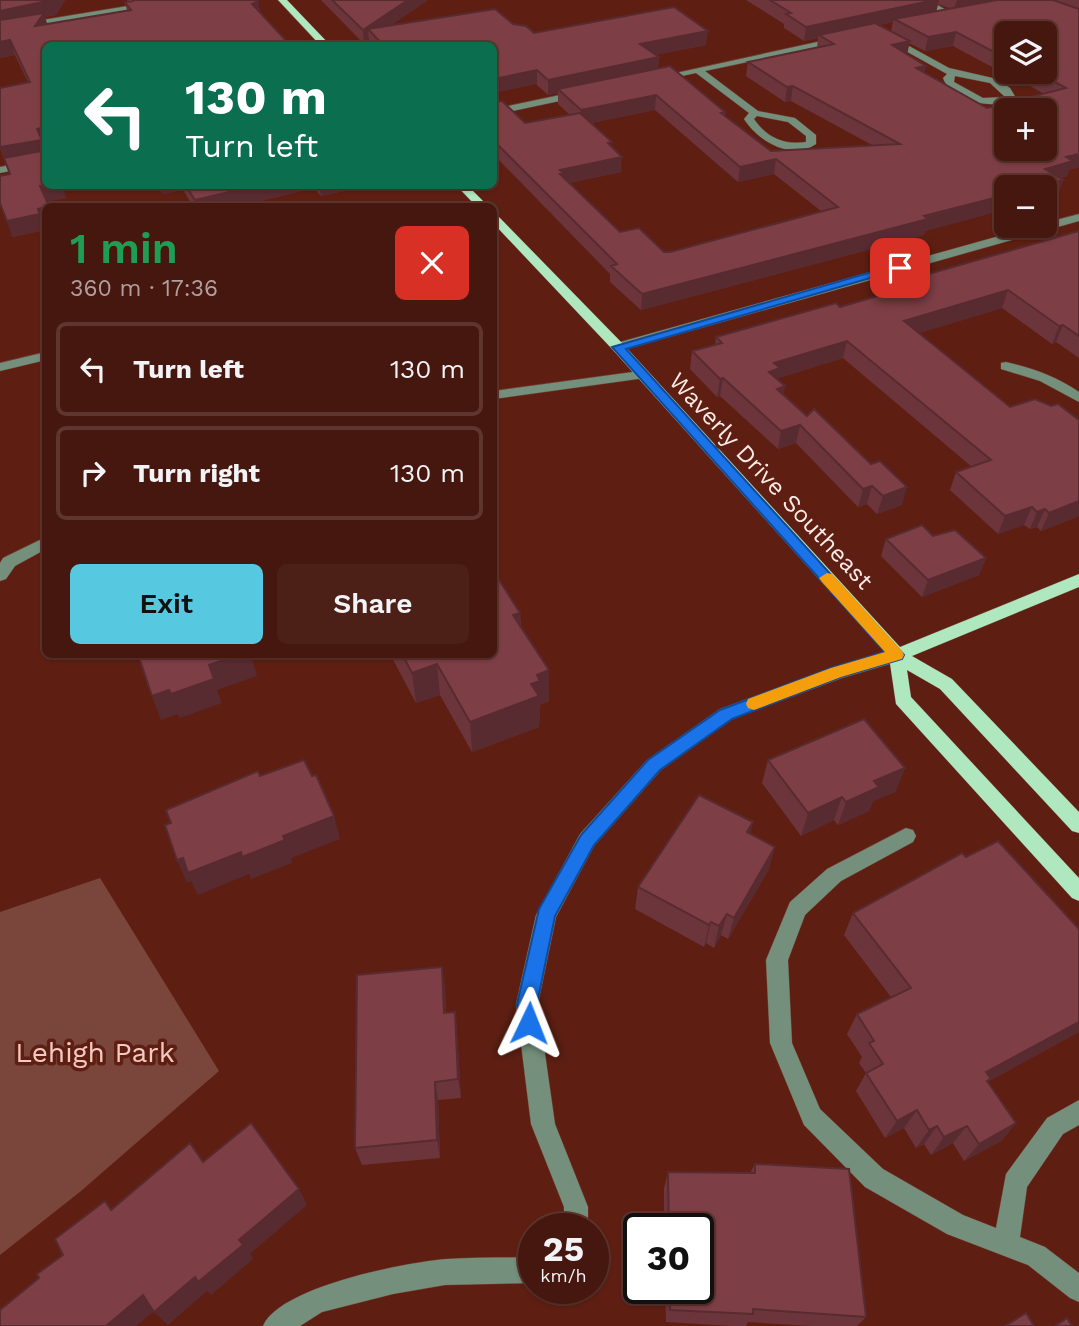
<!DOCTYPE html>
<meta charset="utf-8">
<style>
:root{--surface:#46170e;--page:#4d2017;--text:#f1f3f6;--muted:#b09f9e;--line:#5e362e;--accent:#56c9e1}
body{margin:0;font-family:"Work Sans",sans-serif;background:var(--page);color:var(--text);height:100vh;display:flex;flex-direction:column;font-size:26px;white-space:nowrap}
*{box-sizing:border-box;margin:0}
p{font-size:23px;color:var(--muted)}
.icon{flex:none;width:38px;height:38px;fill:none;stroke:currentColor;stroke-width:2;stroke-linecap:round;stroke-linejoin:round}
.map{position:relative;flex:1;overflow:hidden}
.panel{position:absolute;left:42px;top:203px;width:455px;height:455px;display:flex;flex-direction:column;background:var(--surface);border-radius:10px;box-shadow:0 2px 5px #0004,0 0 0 2px var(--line)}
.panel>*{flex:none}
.top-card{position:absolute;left:42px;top:42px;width:455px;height:147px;border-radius:10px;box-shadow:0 2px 5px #0004,0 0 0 2px var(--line);background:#0b6e4f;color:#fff;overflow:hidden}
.controls{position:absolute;left:994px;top:21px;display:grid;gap:14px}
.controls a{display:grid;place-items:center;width:63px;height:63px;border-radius:10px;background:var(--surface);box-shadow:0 2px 5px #0004,0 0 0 2px var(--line);font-size:35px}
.speed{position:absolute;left:518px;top:1213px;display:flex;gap:14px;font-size:35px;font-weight:700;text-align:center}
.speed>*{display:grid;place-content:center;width:91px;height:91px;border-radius:50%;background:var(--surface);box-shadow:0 2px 5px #0004,0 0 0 2px var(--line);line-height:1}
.speed small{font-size:18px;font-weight:400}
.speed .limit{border:4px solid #111;border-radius:10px;background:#fff;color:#111}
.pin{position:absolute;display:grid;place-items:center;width:60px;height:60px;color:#fff;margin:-30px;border-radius:14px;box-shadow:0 4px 10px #0006}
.me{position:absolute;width:77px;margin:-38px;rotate:2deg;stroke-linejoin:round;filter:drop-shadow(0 0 5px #0008)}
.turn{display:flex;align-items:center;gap:24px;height:147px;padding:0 28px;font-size:32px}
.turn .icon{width:91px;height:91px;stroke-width:2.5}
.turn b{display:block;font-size:49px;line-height:60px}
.round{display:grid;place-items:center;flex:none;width:74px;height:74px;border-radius:10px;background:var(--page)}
.overview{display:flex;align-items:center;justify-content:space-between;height:119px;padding:0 28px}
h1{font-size:42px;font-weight:600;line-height:52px;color:#1e9e55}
.cta{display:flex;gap:14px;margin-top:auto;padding:14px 28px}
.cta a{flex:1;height:80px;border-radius:10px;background:var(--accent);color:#111;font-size:28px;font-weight:600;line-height:80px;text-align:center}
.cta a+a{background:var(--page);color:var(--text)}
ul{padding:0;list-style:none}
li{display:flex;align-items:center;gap:21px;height:94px;margin:0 14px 10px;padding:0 14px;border:4px solid var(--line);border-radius:10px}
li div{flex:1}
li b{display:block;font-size:26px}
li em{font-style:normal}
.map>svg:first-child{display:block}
.green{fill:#7a463b}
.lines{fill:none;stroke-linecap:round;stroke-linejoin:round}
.minor-casing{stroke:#743c30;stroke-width:1}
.major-casing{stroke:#743c30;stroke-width:1}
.minor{fill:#748f7b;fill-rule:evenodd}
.major{fill:#afe7bf;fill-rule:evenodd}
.wall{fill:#6c353c;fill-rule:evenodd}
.shaded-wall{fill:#582b31}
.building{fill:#7e3e46;stroke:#582b31;stroke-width:2;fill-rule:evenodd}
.route{fill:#1a73e8;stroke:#114b97;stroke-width:2}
.slow{fill:#f59e0b}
.labels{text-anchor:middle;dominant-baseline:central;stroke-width:7;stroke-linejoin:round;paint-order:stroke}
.street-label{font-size:24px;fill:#fcebe7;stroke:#5e1f12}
.near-park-label{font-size:28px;fill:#f2cac1;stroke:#5e1f12}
</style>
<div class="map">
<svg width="1079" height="1326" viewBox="0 0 1079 1326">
<rect width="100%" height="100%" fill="#5e1f12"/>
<polygon class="green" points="100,878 219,1071 81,1191 0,1255 0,912"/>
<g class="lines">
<g class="minor-casing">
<g id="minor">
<polygon points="164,0 184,0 0,33 0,27"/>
<polygon points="918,0 929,0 955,15 948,17"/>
<path d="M889,35l60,33 48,11 13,9 6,10c-19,14 -65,3 -73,-20l4,-4 -61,-34 -2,-2zM955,76l35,7 15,14 -22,1 -29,-16z"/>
<path d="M840,37l5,3 -2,2 -138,29 53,40 37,7 21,17v9c-25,17 -58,-3 -72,-25l5,-6 -53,-40 -38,8 -5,-3zM757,116l31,6 18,14v6c-22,3 -39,-4 -52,-23z"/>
<polygon points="579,91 584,94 583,96 494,115 494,109"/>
<polygon points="46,158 46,164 0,173 0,167"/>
<polygon points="1079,214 1079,221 623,350 618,351 611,347 613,344 1035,226 1045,226 1045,223"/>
<polygon points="46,352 46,360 0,371 0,363"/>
<path d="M1006,362c26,6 50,14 73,30v10l-39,-21 -39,-12v-6z"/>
<polygon points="640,371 645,372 645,378 494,399 494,391"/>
<polygon points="46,537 46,549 15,566 6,579 0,581 0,563 3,558"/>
<polygon points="897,648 903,650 906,655 903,660 842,678 732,719 661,770 594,846 556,917 538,1004 555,1124 588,1207 588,1228 564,1228 564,1207 531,1124 516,1004 536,915 580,834 647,760 720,709 831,668"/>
<polygon points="906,828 913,830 916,836 913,842 841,881 805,915 788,960 792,1043 820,1109 883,1169 963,1215 996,1228 1006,1174 1047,1118 1079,1100 1079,1125 1063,1134 1027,1187 1020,1237 1045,1247 1079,1273 1079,1302 1070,1298 1028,1265 947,1234 865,1187 804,1125 770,1043 766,960 790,902 827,869"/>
<path d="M534,1257v26l-89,2 -52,9 -71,18 -22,14h-37c16,-39 143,-64 184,-67 29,-2 58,-1 87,-2z"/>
</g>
</g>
<g class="major-casing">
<g id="major">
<polygon points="278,0 287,0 331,46 321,46"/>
<polygon points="457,186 468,186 488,206 476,206"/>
<polygon points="494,215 498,216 623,344 900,647 1079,574 1079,587 912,656 952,679 1079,812 1079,833 1072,831 940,689 907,670 911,697 1079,878 1079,901 1072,898 896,704 889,657 613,350 494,224"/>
</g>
</g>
<use href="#minor" class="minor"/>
<use href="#major" class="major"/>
</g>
<g class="wall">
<polygon points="0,0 65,0 56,15 45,17 47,24 127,11 125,2 128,2 127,0 257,0 44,144 66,198 47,201 44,225 45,230 12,237 10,174 0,148 0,88 28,82 15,55 0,58"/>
<path d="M321,0h107l-37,25 122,-1 21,9 172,12 -51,10 4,2 -1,11 67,44v4l46,35 101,-6 -81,-44 -6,1 -39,-26 2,-14 69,-14 1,-10 -14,3 -20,-13v-4l-38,-24h333v167l-10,3 -2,6 -6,2 2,2 -5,15 -13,4v-12h-39v22l-81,22 -1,4 -283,75 -31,-28v-8l-116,-119v-53l31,21 45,-8 -12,-11v-11l-10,2 -54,-49h-122l-2,-3 -1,-3 -5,4zM938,4l5,2 9,3 -16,2zM893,22l-2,9 -12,-6zM1006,33l39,39h-39zM909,43l16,8 28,-5 39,21 4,-1 48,28 -57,14 -62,-35 -18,-19zM655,110l83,72 36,-8 47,37 -151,41h-6l-44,-20 -51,-49 52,-11 -9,-25 -21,-24z"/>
<polygon points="158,186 367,186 321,196 314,188 239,206 193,206 183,190 163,194"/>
<polygon points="1079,231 1079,358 1056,342 1052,344 1002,308 919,333 1079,516 1041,531 1037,527 1030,529 1024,525 998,534 950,490 956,472 972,467 843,358 779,378 778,380 785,386 783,395 902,505 877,514 867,504 858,507 796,443 778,449 720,396 717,397 690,369 692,351 715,345 716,337 840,307 895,290 897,283"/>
<polygon points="933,536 986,558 979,575 922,597 881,556 886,539"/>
<polygon points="520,613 521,627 549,701 540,705 539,727 472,752 440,695 416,703 390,654 494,654"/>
<polygon points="768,760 905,768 895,792 873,801 869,811 838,825 834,820 801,836 762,783"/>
<polygon points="753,822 750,834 769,869 728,939 721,935 714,948 706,943 704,947 635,909 638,887"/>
<polygon points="966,857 1079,929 1079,1032 989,1081 988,1083 1016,1123 1001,1141 964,1161 953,1143 931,1155 924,1144 916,1148 904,1128 885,1138 856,1091 866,1073 859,1063 862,1057 847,1034 857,1014 891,997 844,935 853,913"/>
<polygon points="442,967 445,988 446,1013 455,1012 457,1032 461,1098 438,1100 440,1158 362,1165 355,1148"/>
<polygon points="755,1164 866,1317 857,1326 810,1326 748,1322 746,1326 733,1326 666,1322 665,1288 698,1288 698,1228 664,1228 664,1188 668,1172 750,1173"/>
</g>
<g class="shaded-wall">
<polygon points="52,0 65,0 56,15 45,17 48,27 0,26 0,11"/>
<polygon points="408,0 428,0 375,36 368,29 369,40 364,44 363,30"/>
<polygon points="935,0 939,0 936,13 894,19 893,22 822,37 819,35 818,38 804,41 806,27"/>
<polygon points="957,0 1024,0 954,9"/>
<polygon points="258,1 261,15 252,4"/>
<polygon points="708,31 706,45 640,58 640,44"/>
<polygon points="956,32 953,46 925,51 928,37"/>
<polygon points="10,40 15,55 0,58 0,42"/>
<polygon points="910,41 907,55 892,45"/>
<polygon points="1000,52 996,66 992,67 996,53"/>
<polygon points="659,57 658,72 558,89 558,93 548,95 548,80"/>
<polygon points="926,66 923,80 916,68"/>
<polygon points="537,70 537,84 494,93 494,79"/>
<polygon points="793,86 791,101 785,102 787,87"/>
<polygon points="656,95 655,110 581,125 581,110"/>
<polygon points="46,127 46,144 43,144 46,150 6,163 0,147 37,129"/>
<polygon points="1079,154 1079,167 1069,170 1067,176 1040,184 1045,169 1066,157"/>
<polygon points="622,157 621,172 563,184 560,170"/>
<polygon points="776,159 774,174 738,182 740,167"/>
<polygon points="1063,180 1058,195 1045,199 1045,187 1034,187"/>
<polygon points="40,186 62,186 66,198 46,202"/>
<polygon points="161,186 182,186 183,190 163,194"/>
<polygon points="255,186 314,186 314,188 239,206 196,206 195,200"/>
<polygon points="319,186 367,186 321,196"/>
<polygon points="1006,195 1006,209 925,231 924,235 641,310 642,294"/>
<polygon points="46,207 46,224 44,225 45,230 12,237 7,221 38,209"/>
<polygon points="1008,290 1002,308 900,339 904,321"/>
<polygon points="1063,325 1056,342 1052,344 1059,326"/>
<polygon points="847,341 843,358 779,378 777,386 769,372 774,363"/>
<polygon points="723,378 720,396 717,397 720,379"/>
<polygon points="785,386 782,404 777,389"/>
<polygon points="800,425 796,443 778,449 781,431"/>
<polygon points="872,486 867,504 858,507 863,489"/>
<polygon points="907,487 902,505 877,514 883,496"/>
<polygon points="1079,501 1079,516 1041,531 1049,513"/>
<polygon points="1032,507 1024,525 998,534 1005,516"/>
<polygon points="1045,509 1037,527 1030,529 1037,512"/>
<polygon points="986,558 979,575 922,597 928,580"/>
<polygon points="520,613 521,644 513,615"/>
<polygon points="242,654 251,654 257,676 217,690 222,703 180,718 178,714 161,720 152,696 209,665"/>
<polygon points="437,664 440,695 416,703 412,673"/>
<polygon points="549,670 549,701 540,705 539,727 472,752 470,722 537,675"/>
<polygon points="905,768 895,792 873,801 869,811 838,825 846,802 874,781"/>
<polygon points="842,797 834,820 801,836 808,813"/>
<polygon points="334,816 340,839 291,858 292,863 251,879 249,874 198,895 191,881 187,883 177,860 283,836"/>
<polygon points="753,822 748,845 747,832"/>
<polygon points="775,847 769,869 728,939 734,918"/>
<polygon points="727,914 721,935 714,948 719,926"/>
<polygon points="711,922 706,943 704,947 709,925"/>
<polygon points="442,967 445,988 447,1033 444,1013"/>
<polygon points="455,1012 457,1032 461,1098 458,1079"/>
<polygon points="1079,1022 1079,1032 989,1081 976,1098 986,1072"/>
<polygon points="435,1082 438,1100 440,1158 437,1140"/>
<polygon points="917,1110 904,1128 885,1138 897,1121"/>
<polygon points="1016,1123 1001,1141 964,1161 979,1144"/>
<polygon points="937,1126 924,1144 916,1148 929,1130"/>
<polygon points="967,1126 953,1143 931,1155 944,1137"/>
<polygon points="299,1189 307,1205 250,1254 253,1259 211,1295 207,1291 168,1325 154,1312"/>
<polygon points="143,1295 158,1308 136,1326 106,1326"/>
</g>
<g class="building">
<polygon points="0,0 52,0 0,11"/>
<polygon points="133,0 257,0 258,1 252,4 291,46 46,46 46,127 37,129 42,140 0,147 0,88 30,82 10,40 0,42 0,20 44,13 35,26 131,10 125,2 133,1"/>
<polygon points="332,0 408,0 363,30"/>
<polygon points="770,0 935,0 806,27 786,14 791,13"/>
<path d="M997,0h56l26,9v145l-13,3 7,4 -28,8 18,11 -29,7h-28v8l-82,21 4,3 -286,75 -31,-28 6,-2 -123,-123v-7h2l-2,-2v-30l8,-1 23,22 55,-10 32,29 -4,1 14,14 -62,13 4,3 -4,1 60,58 19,-4 25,24h6l168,-45 -62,-48 -36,8 -84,-72 -75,15 -23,-21 112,-23 55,46 -4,1 50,38 129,-7 -107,-58 -6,1 -39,-25 86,-18 -15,-9 56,-12 35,18 -18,4 34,21 -10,2 71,40 79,-20 -30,-16h9v-39h-39v22l-6,-3 -4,1 -40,-21 -28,5 -34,-18zM1006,110h39v39h-39z"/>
<polygon points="674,7 708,31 640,44 659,57 548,80 537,70 494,79 494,46 384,46 368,29 495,9 513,24 526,26 534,33"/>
<polygon points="44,144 46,148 46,185 40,186 49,206 38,209 40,214 7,221 0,203 0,176 10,174 4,158 41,151"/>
<polygon points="186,186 255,186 195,200"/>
<polygon points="1079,231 1079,336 1063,325 1059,326 1008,290 904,321 1010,407 1035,399 1051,406 1058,404 1079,420 1079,501 1049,513 1045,509 1037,512 1032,507 1005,516 956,472 991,460 847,341 774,363 780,368 769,372 785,386 777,389 807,416 814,409 871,464 880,461 907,487 883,496 872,486 863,489 800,425 781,431 723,378 720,379 692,351 722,343 716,337 836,303 840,307 904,288 897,283"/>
<polygon points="922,525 933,536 955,530 986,558 928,580 886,539"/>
<polygon points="494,572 520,613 513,615 549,670 537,675 540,681 531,684 539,696 470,722 437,664 412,673 402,654 494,654"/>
<polygon points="138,654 242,654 209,665 214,679 171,694 169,690 152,696"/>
<polygon points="864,719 905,768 874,781 879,787 846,802 842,797 808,813 768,760"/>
<polygon points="304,760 312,776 316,775 334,816 283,836 285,840 242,857 241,852 188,873 183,858 177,860 165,825 171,823 166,810 258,771 260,776"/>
<polygon points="699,795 753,822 747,832 775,847 734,918 727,914 719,926 711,922 709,925 638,887"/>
<polygon points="998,841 1079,929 1079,1022 986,1072 991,1079 987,1081 1016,1123 979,1144 967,1126 944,1137 937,1126 929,1130 917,1110 897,1121 866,1073 883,1064 869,1043 874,1041 857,1014 911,988 853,913 962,853 966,857"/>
<polygon points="442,967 444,1013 455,1012 458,1079 435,1082 437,1140 355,1148 357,975"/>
<polygon points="251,1123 299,1189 239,1240 243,1245 198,1282 195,1277 154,1312 143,1295 106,1326 0,1326 0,1310 39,1278 37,1274 63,1255 55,1239 105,1201 111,1210 190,1143 203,1162"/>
<polygon points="755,1164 849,1169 866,1317 753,1309 753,1314 670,1310 670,1288 698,1288 698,1228 669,1228 668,1172 755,1173"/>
<polygon points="1026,1313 1034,1326 1005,1326"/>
<polygon points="1067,1318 1072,1326 1055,1326"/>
</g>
<polygon class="route" points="896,265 905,268 626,349 904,655 902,659 841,677 732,719 660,770 594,845 555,916 537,1004 540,1023 537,1030 529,1033 522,1030 517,1004 539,909 581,835 648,760 720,710 831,668 885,652 612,347"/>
<polygon class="slow" points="827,573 832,574 902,651 904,655 902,659 841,677 754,710 748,708 746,704 748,699 831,668 885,652 822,582 819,578"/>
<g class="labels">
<g class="street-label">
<text transform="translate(771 481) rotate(47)">Waverly Drive Southeast</text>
</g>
<g class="near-park-label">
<text x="95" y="1052">Lehigh Park</text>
</g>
</g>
</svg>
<div class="controls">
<a><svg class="icon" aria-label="layers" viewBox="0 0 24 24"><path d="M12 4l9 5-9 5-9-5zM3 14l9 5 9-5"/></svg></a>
<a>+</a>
<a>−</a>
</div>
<div class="speed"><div>25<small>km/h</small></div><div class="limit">30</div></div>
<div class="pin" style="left:900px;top:268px;background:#d93025"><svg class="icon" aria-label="arrive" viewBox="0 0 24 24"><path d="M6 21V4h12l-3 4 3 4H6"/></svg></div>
<svg class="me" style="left:529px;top:1023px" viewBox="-20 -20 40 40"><path d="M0-17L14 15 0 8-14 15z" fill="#1a73e8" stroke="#fff" stroke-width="4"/></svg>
<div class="top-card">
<div class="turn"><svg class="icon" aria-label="left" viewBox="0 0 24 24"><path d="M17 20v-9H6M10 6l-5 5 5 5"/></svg><div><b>130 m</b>Turn left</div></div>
</div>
<section class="panel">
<div class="overview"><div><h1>1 min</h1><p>360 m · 17:36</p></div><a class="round" style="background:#d93025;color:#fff"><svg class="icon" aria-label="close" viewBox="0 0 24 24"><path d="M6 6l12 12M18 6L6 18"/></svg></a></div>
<ul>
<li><svg class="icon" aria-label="left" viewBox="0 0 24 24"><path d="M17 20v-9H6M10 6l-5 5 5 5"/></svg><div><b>Turn left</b></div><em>130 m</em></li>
<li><svg class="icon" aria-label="right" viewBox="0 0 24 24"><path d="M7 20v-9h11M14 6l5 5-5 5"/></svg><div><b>Turn right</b></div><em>130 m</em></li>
</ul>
<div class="cta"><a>Exit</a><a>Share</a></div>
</section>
</div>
